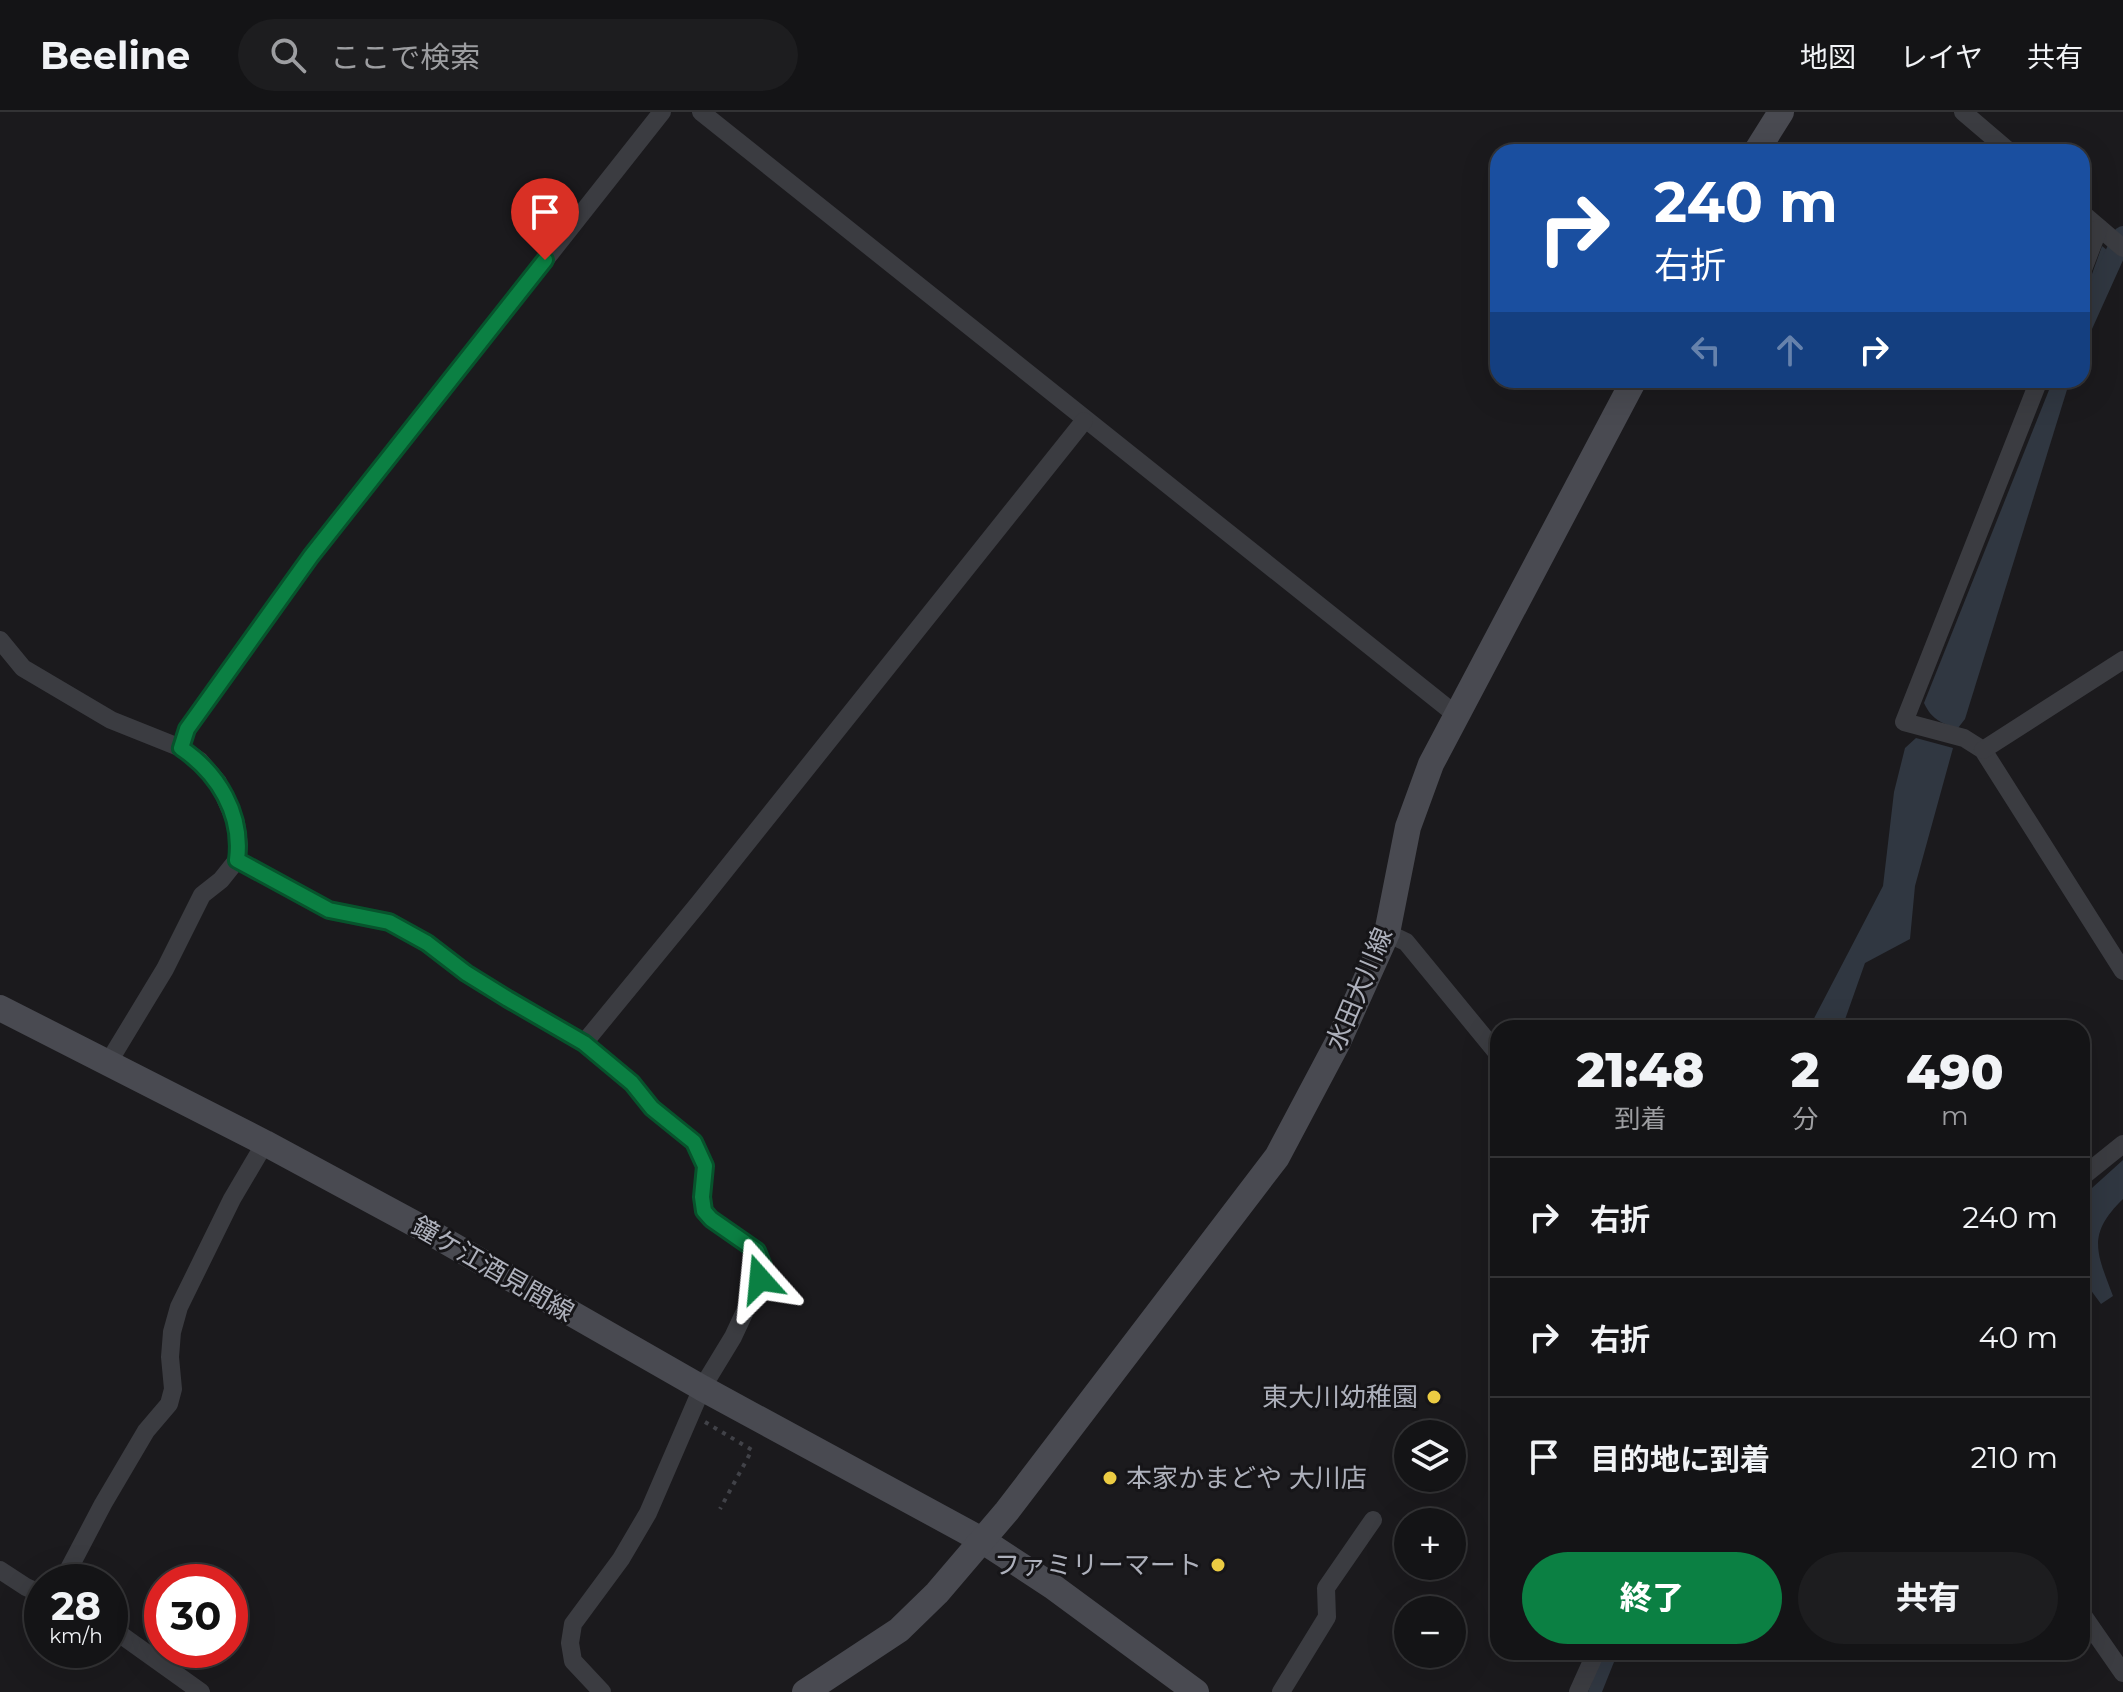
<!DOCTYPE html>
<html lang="ja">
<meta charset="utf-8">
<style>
:root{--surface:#141416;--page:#1d1d1f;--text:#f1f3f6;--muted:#9d9ea1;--line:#333335;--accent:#0b8043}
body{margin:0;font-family:Montserrat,"Noto Sans JP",sans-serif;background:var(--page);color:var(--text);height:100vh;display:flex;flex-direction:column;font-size:30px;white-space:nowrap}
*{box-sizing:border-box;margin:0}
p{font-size:26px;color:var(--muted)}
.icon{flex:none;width:44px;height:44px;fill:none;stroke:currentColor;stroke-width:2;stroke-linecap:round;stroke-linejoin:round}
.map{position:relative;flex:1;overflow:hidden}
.side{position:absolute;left:1490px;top:908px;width:600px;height:640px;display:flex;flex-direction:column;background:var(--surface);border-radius:24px;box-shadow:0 8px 32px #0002,0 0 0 2px var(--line)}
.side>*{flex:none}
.guide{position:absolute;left:1490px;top:32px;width:600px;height:244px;border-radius:24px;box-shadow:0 8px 32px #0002,0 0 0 2px var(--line);background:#1a4fa0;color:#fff;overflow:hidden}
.fabs{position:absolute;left:1394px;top:1308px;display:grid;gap:16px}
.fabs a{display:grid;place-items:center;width:72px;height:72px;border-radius:50%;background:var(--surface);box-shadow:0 8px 32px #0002,0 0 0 2px var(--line);font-size:40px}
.speed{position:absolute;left:24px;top:1452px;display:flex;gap:16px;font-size:40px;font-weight:700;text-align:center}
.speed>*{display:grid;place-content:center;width:104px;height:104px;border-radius:50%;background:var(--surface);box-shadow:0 8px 32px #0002,0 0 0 2px var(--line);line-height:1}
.speed small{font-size:20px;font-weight:400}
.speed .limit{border:12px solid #d22;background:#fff;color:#111}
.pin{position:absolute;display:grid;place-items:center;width:68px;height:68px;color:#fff;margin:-82px -34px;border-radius:50% 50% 50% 0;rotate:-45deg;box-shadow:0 0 8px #0007}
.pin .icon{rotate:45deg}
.me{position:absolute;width:88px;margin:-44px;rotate:342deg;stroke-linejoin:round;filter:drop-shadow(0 0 6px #0008)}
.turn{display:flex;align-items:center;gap:28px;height:168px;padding:0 32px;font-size:36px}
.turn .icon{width:104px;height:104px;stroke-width:2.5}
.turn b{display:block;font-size:56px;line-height:68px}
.lanes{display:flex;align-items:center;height:76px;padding:0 32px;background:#0003;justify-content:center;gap:40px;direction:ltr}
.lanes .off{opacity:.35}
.eta{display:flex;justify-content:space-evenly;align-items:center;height:136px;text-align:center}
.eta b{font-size:48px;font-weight:800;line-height:56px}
.button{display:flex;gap:16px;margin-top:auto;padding:16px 32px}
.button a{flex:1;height:92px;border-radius:48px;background:var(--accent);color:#fff;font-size:32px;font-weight:800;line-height:92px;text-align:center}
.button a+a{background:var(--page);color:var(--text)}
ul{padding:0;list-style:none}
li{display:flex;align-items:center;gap:24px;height:120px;padding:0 32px;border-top:2px solid var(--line)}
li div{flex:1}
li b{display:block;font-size:30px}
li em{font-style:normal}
header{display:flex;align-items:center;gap:48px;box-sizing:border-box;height:112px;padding:0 40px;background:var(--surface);border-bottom:2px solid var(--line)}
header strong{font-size:38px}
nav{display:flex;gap:44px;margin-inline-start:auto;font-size:28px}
.search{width:560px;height:72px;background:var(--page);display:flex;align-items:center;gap:20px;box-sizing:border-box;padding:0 28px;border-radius:44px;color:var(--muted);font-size:30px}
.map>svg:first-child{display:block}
.water{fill:#303741}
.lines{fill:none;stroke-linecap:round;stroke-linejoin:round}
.canal{stroke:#303741;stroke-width:20}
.path{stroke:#414248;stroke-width:4;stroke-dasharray:4 6;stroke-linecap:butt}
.street{stroke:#3b3c41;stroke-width:18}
.secondary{stroke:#494a51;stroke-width:26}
.route-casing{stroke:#07532c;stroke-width:20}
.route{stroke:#0b8043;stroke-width:14}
.poi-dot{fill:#eccc43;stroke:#161518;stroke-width:3}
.labels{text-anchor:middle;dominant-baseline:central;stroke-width:6;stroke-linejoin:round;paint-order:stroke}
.street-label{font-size:26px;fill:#adb0bb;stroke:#161518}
.poi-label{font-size:26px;fill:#adb0bb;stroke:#161518;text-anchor:end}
</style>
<header>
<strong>Beeline</strong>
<div class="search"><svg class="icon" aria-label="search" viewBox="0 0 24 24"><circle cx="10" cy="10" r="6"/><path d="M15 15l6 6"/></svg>ここで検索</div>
<nav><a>地図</a><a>レイヤ</a><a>共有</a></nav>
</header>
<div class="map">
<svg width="2123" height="1580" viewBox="0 0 2123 1580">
<rect width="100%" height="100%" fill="#1b1a1d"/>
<g class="water">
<polygon points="2102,134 2118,147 2082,238 2082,190"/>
<path d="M2053,268h17l-105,339 -7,9c-17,-5 -26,-8 -34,-25z"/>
<polygon points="1916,626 1953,636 1915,774 1910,827 1865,851 1842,916 1809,916 1883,774 1894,680 1905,636"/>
<path d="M2123,1048v39c-37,36 -26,54 -10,97l-12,8 -19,-26v-81z"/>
<polygon points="1603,1540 1618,1540 1602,1580 1588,1580"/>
</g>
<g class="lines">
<polyline class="canal" points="2082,215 2123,124"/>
<polyline class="path" points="705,1310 752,1338 720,1397"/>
<g class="street">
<polyline points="701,0 1455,602"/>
<polyline points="1963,0 2010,40"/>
<polyline points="2082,101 2123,136"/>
<polyline points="2082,160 2099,116"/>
<polyline points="2039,268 1904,610 1964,626 1983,638 2123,859"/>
<polyline points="0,528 23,556 111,608 181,636 200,649 218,670 236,711 239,733 237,748 221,768 202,783 165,857 108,951"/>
<polyline points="181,636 187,617 311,444 662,0"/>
<polyline points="1983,638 2123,548"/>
<polyline points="237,748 329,798 389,810 427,831 466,861 508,887 584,931 632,971 652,996 694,1030 705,1054 702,1085 704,1099 711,1107 757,1139 763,1154 760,1167 733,1225 702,1276 648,1401 621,1447 573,1512 570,1531 573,1549 602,1580"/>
<polyline points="1387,821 1406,830 1498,942"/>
<polyline points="584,931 699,791 1084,309"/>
<polyline points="2082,1065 2123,1032"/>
<polyline points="0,1458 26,1475 42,1482"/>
<polyline points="62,1470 103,1392 146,1319 169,1292 173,1277 170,1245 172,1220 179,1195 232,1087 265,1031"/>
<polyline points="2082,1502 2123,1561"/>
<polyline points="110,1515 201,1580"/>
<polyline points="1281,1580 1327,1505 1326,1476 1373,1408"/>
<polyline points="1578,1580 1596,1540"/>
</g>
<g class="secondary">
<polyline points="1756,40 1781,0"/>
<polyline points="0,896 265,1031 426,1118 702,1276 980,1427 1052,1474 1196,1580"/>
<polyline points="805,1580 899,1518 937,1481 1007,1399 1277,1045 1338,930 1387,821 1408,715 1431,652 1634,268"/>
</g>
</g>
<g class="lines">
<g class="route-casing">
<path id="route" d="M545,148l-234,296 -124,173 -6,19c37,25 62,66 56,112l92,50 60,12 38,21 39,30 42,26 76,44 48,40 20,25 42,34 11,24 -3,31 2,14 7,8 46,32 6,15 -3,13"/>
</g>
<use href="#route" class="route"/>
</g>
<g class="poi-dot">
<circle cx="1434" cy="1285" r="8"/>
<circle cx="1110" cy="1366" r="8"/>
<circle cx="1218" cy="1453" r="8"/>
</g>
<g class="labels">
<g class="street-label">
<text transform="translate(1359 877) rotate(-67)">水田大川線</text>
<text transform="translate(493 1157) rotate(30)">鐘ケ江酒見間線</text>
</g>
<g class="poi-label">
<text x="1418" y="1285">東大川幼稚園</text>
<text x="1126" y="1366" text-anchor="start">本家かまどや 大川店</text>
<text x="1202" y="1453">ファミリーマート</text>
</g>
</g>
</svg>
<div class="fabs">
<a><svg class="icon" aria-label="layers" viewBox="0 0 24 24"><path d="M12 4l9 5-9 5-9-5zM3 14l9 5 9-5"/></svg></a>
<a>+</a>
<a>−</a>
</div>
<div class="speed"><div>28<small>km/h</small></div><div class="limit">30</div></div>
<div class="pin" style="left:545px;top:148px;background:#d93025"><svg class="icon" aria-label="arrive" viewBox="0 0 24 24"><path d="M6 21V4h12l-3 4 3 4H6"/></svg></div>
<svg class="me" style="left:760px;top:1167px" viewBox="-20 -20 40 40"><path d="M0-17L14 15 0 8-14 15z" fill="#0b8043" stroke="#fff" stroke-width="4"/></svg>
<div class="guide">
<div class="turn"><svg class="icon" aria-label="right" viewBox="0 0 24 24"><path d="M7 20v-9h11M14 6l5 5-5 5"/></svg><div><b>240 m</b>右折</div></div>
<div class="lanes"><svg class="icon off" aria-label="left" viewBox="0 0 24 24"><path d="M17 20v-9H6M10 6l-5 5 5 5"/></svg><svg class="icon off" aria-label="ahead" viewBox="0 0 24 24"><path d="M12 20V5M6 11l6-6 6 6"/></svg><svg class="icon" aria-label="right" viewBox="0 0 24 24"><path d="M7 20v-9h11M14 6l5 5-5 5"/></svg></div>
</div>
<section class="side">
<div class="eta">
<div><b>21:48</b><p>到着</p></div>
<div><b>2</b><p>分</p></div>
<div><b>490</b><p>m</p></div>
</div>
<ul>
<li><svg class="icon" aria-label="right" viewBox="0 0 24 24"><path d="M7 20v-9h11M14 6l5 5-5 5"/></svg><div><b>右折</b></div><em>240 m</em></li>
<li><svg class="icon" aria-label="right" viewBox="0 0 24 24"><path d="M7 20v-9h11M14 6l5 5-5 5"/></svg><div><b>右折</b></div><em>40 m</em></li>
<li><svg class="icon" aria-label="arrive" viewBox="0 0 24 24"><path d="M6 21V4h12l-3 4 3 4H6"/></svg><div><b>目的地に到着</b></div><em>210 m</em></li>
</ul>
<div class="button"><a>終了</a><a>共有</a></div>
</section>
</div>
